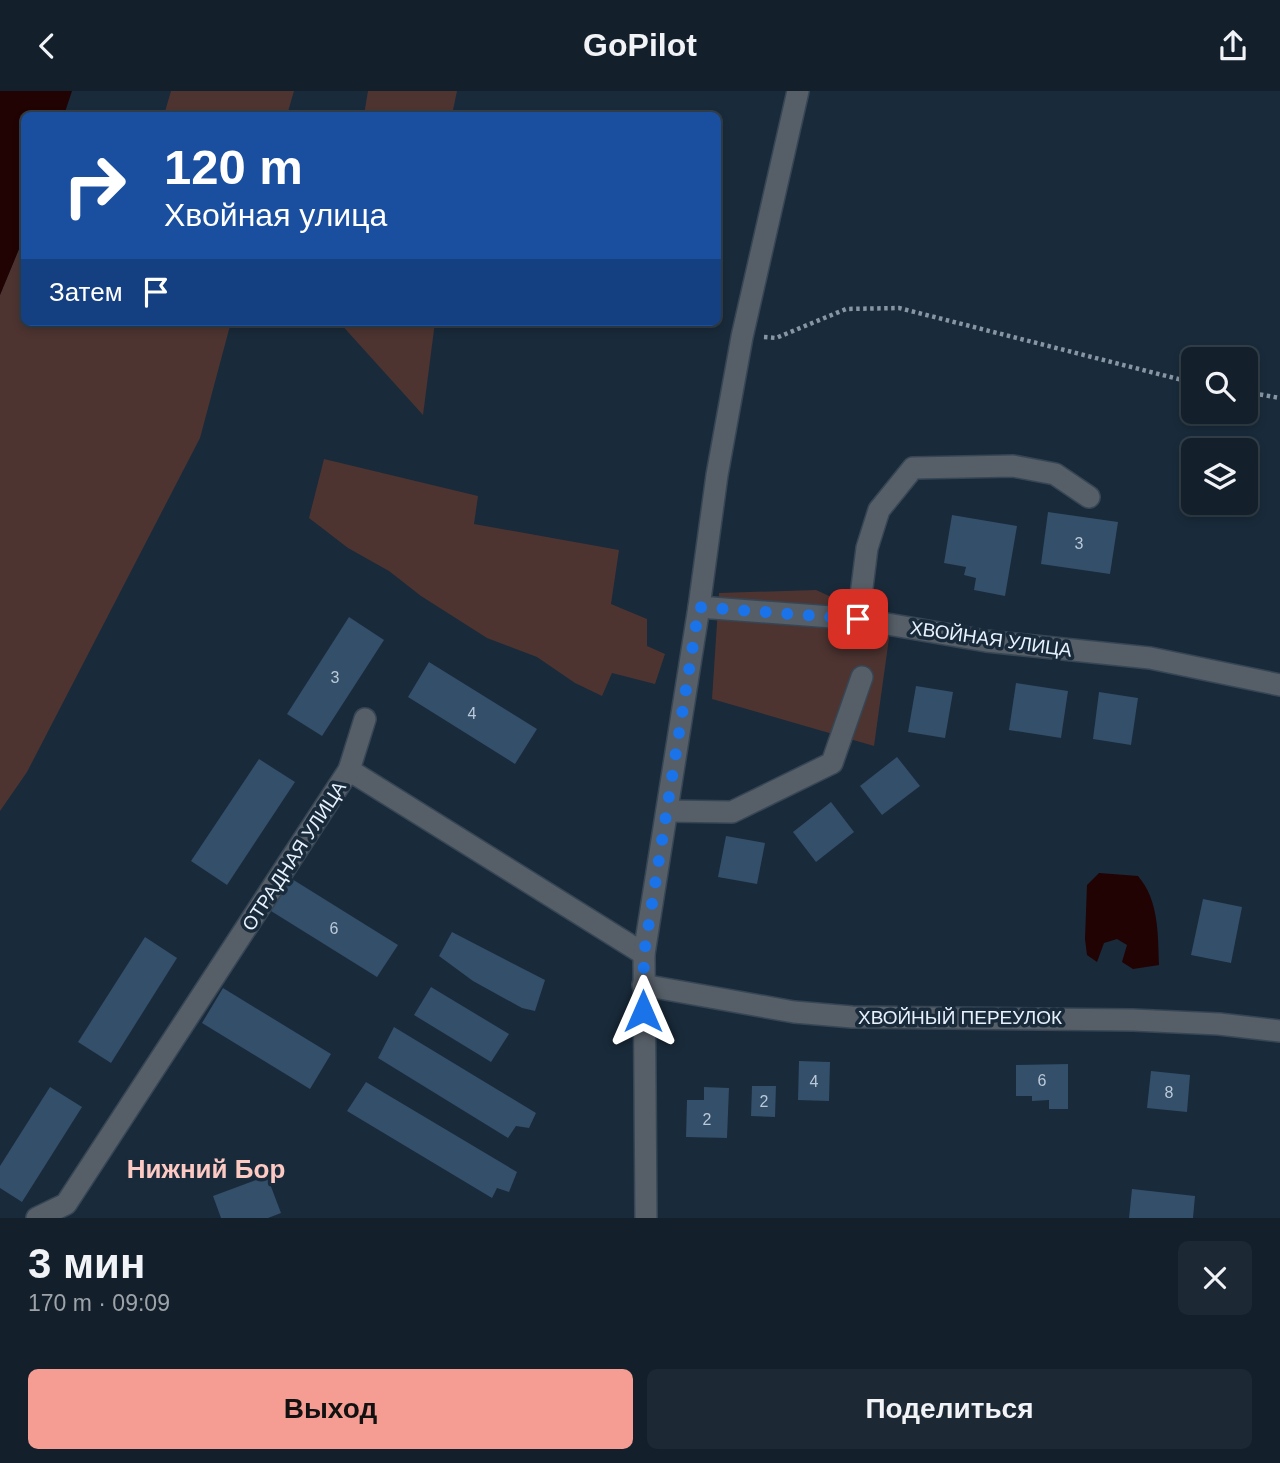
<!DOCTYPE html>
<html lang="ru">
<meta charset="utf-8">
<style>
:root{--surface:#13202c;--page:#1c2834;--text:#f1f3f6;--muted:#9da3a9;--line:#323e48;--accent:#f59c93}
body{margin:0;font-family:Arial,sans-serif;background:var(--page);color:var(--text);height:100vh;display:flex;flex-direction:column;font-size:26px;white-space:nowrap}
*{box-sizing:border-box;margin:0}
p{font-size:23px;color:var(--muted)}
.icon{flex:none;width:38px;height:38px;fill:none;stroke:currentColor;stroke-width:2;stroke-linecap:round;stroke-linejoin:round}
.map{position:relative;height:1127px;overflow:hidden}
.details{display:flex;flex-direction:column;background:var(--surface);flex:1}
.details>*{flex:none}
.banner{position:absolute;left:21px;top:21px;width:700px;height:214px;border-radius:10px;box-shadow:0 4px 10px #0003,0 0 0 2px var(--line);background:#1a4fa0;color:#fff;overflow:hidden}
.fabs{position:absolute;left:1181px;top:256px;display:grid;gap:14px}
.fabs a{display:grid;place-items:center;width:77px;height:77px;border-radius:10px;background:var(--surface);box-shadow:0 4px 10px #0003,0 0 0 2px var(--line);font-size:35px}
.pin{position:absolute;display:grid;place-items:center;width:60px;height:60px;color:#fff;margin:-30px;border-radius:14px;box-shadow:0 4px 10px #0006}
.me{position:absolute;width:77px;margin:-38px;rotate:0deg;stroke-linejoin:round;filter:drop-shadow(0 0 5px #0008)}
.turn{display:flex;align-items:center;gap:24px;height:147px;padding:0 28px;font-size:32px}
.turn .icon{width:91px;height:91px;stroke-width:2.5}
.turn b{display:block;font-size:49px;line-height:60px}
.then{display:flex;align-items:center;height:66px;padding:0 28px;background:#0003;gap:14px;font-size:26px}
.round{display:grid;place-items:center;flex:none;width:74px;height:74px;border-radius:10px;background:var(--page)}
.head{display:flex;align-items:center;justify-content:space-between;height:119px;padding:0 28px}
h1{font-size:42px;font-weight:800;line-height:52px}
.cta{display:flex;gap:14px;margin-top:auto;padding:14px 28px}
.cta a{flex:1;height:80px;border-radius:10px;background:var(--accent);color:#111;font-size:28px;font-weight:800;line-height:80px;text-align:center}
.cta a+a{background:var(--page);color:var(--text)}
header{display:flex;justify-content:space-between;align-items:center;height:91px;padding:0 28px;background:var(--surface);font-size:32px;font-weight:800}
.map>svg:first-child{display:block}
.green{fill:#4d3431}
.water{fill:#210303}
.building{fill:#334f69}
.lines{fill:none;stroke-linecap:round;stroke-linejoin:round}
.minor-casing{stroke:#364655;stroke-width:24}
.path{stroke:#8895a3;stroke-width:4.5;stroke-dasharray:3.5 3.5;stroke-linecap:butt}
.minor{stroke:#565e67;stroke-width:21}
.route{stroke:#1a73e8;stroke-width:12;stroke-dasharray:0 21.6}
.labels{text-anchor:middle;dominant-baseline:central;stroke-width:7;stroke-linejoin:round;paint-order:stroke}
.number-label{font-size:16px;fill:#bbc9d8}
.street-label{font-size:19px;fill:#e8f2fd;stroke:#192a3a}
.district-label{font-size:26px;font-weight:bold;fill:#fdc9c3;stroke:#192a3a}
</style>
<header><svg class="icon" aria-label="back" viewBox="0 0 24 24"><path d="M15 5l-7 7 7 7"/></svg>GoPilot<svg class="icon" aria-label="share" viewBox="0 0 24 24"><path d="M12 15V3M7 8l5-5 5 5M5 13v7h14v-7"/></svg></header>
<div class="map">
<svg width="1280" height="1127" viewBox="0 0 1280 1127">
<rect width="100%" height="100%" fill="#192a3a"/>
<g class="green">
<polygon points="171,0 294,0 287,24 164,24"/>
<polygon points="368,0 457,0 452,24 364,24"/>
<polygon points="24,146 24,231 231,231 200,347 27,681 0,720 0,204"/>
<polygon points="339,231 435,231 423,324"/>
<polygon points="324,368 478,405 474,433 619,459 611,513 647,528 647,555 665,563 655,593 612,582 602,605 575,592 537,566 487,547 421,505 389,480 348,457 309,427"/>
<polygon points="816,499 891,533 874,655 712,608 719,502"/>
</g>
<g class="water">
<polygon points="0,0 72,0 64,24 24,24 24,146 0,204"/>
<path d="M1099,782l39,3c21,24 20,59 21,89l-26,4 -11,-7 5,-17 -10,-6 -13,4 -7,19 -10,-7 -2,-16 2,-54z"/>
</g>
<g class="building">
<polygon points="1048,421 1118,431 1110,483 1041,473"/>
<polygon points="952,424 1017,435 1005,505 974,499 976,487 964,484 966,476 944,472"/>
<polygon points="349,526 384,549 322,645 287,623"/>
<polygon points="429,571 537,638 515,673 408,606"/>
<polygon points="1016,592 1068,600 1061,647 1009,639"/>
<polygon points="916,595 953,601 945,647 908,641"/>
<polygon points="1099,601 1138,607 1131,654 1093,648"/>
<polygon points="897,666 920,695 882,724 860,695"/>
<polygon points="259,668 295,691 227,794 191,770"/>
<polygon points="831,711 854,741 816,771 793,741"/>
<polygon points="726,745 765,752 757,793 718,786"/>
<polygon points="292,788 398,854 377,886 271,820"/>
<polygon points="1203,808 1242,816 1231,872 1191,864"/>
<polygon points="452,841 545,889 535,920 522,917 473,890 439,865"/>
<polygon points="145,846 177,867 111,972 78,951"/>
<polygon points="431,896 509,943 491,971 414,924"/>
<polygon points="223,897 331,963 310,998 202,932"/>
<polygon points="394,936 536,1022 529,1037 516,1035 508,1047 378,967"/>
<polygon points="799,970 830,971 829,1010 798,1009"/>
<polygon points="1068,973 1068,1018 1049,1018 1049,1009 1032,1010 1032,1005 1016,1005 1016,974"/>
<polygon points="1151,980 1190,984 1187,1021 1147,1017"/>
<polygon points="366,991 517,1081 509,1101 497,1097 492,1107 347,1020"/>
<polygon points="752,995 776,995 775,1026 751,1025"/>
<polygon points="50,996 82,1016 22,1111 0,1097 0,1075"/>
<polygon points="704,996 729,997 727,1047 686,1046 687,1009 704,1009"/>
<polygon points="267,1085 281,1122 268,1127 221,1127 213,1105"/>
<polygon points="1132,1098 1195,1105 1193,1127 1129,1127"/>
</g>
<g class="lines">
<g class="minor-casing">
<g id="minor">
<polyline points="699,516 858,528 986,550 1150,567 1280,594"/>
<polyline points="858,528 867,457 879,419 913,377 1013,375 1055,383 1089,406"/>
<polyline points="349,679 644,863"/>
<polyline points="667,720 732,721 832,672 862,586"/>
<polyline points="643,894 794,921 852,926 1133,929 1219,933 1280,940"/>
<polyline points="37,1127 66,1113 349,679 365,628"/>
<polyline points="646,1127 644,863 699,516 717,384 742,246 798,0"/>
</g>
</g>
<g class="path">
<polyline points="764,246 776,247 846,218 899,217 1194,292"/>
<polyline points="1246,301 1280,307"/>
</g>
<use href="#minor" class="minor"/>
</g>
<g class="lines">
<polyline class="route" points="643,920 644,863 699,516 858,528"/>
</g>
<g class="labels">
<g class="number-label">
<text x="1079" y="452">3</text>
<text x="335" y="586">3</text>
<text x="472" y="622">4</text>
<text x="334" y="837">6</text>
<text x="1042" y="989">6</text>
<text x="814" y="990">4</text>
<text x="1169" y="1001">8</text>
<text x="764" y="1010">2</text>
<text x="707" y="1028">2</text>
</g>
<g class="street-label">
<text transform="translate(991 548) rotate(8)">ХВОЙНАЯ УЛИЦА</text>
<text transform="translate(294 765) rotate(-57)">ОТРАДНАЯ УЛИЦА</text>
<text x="960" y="926">ХВОЙНЫЙ ПЕРЕУЛОК</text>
</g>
<g class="district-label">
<text x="206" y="1078">Нижний Бор</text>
</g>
</g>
</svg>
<div class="fabs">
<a><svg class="icon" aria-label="search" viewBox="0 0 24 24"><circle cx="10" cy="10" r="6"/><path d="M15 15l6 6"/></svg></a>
<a><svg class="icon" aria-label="layers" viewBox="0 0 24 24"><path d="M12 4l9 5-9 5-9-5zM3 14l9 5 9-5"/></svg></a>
</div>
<div class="pin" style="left:858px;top:528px;background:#d93025"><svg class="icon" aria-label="arrive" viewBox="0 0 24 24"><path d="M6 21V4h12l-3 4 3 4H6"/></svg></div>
<svg class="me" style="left:643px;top:920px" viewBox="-20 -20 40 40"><path d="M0-17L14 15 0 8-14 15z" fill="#1a73e8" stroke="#fff" stroke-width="4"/></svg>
<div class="banner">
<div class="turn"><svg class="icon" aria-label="right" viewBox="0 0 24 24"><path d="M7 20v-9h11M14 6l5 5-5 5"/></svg><div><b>120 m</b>Хвойная улица</div></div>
<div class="then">Затем<svg class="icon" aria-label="arrive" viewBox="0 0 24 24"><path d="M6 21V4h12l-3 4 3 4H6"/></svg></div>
</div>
</div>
<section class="details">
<div class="head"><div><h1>3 мин</h1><p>170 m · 09:09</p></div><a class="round"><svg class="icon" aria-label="close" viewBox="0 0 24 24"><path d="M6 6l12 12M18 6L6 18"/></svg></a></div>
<div class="cta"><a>Выход</a><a>Поделиться</a></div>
</section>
